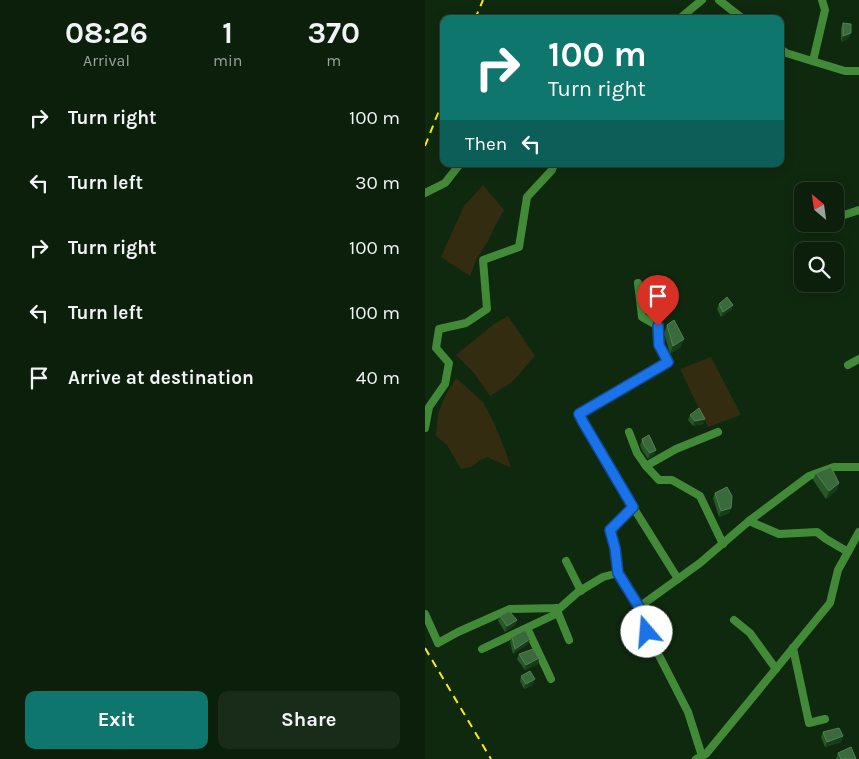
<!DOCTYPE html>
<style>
:root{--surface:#0b1f0b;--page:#192c19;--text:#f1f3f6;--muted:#9aa29d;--line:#2b3d2c;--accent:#0f766e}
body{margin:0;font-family:Karla,sans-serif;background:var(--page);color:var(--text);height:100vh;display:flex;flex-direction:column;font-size:19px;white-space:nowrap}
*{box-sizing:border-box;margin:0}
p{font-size:16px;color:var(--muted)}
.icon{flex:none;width:28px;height:28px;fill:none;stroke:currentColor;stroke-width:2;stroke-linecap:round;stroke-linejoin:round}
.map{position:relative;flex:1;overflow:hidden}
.panel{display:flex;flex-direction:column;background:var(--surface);width:425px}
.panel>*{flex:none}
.hud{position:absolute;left:15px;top:15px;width:344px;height:152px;border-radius:10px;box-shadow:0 2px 12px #0003,0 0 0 1px var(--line);background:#0f766e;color:#fff;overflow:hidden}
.needle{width:32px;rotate:331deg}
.fabs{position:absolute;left:369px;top:182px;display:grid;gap:10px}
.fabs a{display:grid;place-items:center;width:50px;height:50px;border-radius:10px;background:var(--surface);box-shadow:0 2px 12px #0003,0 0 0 1px var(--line);font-size:25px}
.pin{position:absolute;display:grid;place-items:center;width:42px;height:42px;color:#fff;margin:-51px -21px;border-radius:50% 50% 50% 0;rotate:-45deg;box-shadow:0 0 5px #0007}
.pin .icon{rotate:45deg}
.me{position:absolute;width:55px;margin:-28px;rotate:342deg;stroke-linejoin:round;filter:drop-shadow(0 0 4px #0008)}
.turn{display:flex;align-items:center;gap:18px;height:105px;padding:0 25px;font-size:22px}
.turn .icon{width:65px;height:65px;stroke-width:2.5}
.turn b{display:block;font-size:35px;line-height:42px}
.then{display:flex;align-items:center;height:48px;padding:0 25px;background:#0003;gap:10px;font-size:19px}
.eta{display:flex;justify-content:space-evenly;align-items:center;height:85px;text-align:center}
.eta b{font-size:30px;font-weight:700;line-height:35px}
.cta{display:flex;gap:10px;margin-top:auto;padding:10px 25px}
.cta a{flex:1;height:58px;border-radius:10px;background:var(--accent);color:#fff;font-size:20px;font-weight:700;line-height:58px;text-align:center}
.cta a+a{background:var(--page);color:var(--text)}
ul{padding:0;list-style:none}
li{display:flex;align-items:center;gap:15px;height:65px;padding:0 25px}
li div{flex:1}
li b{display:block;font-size:19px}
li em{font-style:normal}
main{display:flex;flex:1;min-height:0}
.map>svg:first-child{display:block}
.green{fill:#332c11}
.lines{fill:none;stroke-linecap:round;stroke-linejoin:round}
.minor{stroke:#438a38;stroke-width:8}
.rail{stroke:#ffeb03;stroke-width:2;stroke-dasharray:8 6;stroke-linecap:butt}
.wall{fill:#275828}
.shaded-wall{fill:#163d16}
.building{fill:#3a6a3b;stroke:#538153}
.route-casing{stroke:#114b97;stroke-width:12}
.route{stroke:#1a73e8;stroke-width:9}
</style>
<main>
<section class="panel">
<div class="eta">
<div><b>08:26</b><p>Arrival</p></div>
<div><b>1</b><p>min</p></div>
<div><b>370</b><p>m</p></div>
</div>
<ul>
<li><svg class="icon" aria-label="right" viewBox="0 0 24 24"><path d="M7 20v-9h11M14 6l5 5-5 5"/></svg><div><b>Turn right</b></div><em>100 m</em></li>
<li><svg class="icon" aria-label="left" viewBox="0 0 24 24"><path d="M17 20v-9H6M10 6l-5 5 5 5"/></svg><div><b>Turn left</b></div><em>30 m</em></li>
<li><svg class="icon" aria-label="right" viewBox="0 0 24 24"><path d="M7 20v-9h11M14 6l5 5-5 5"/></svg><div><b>Turn right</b></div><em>100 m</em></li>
<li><svg class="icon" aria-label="left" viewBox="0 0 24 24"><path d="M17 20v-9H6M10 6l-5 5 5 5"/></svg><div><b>Turn left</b></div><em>100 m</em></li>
<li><svg class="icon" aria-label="arrive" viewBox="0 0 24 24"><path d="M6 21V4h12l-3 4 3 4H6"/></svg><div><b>Arrive at destination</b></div><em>40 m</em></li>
</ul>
<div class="cta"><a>Exit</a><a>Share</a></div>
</section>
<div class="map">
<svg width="434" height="759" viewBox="0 0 434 759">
<rect width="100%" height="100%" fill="#0f290f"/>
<g class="green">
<polygon points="58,185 79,210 70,226 63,241 52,258 45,276 16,257 39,206"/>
<polygon points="83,316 110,356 87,382 65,396 49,373 31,355 69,324"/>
<polygon points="286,357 316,415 283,427 255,369"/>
<polygon points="31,378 58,402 69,423 79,447 86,468 62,457 56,460 46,467 36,469 22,445 11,436 13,414 21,394"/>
</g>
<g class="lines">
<g class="minor">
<polyline points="294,0 318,19"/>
<polyline points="254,19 277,0"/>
<polyline points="355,48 361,53 420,71 434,71"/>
<polyline points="388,61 400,10 397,0"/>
<polyline points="0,193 20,183 35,164"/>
<polyline points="410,218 434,210"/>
<polyline points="387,226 394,224"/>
<polyline points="213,283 217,317 233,326 233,345 243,362 154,414 158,422 208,507 253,579"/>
<polyline points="423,365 434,359"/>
<polyline points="0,428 4,407 20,384 24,363 11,348 14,329 41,323 62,309 58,260 94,247 102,197 127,170 129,164"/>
<polyline points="204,432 212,453 221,466"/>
<polyline points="293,432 251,449 221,466 234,480 247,480 275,496 298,544"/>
<polyline points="208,507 185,530 190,548 193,573 214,607 222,632 263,712 277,756"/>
<polyline points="324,521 354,534 392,532 401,539 423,552"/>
<polyline points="141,561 156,591"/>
<polyline points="214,607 275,563 324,521 384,476 409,467 434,467"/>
<polyline points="131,608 144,640"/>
<polyline points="0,614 13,643 33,632 85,609 135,608 153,592 178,577 193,573"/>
<polyline points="309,620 325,633 351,669"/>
<polyline points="102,628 126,679"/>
<polyline points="368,648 384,723 400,719"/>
<polyline points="57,649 133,613"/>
<polyline points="271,759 281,754 405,603 413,570 434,532"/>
</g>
<g class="rail">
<polyline points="50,19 58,0"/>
<polyline points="0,146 19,98"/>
<polyline points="0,648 66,759"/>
</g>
</g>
<g class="wall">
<polygon points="418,23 424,38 416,42 416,28"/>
<polygon points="294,304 308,305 306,310 296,317 292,309"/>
<polygon points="242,325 256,347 245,354 239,333"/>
<polygon points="265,415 280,419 278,424 268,426 263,420"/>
<polygon points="217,439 231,450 229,455 223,459 217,450 215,445"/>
<polygon points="391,473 414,483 411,491 401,499 388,480"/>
<polygon points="290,493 306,508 304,513 294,517 288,498"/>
<polygon points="75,616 92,620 90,625 80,632 73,621"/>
<polygon points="87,637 105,639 103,644 88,654 85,642"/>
<polygon points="94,654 113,664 100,670 92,659"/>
<polygon points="96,676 108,685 99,689 95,681"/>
<polygon points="398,732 418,736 416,742 400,747 396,737"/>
<polygon points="413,753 431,759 411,759"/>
</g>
<g class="shaded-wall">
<polygon points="426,33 424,38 416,42 418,36"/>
<polygon points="308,305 306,310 296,317 298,312"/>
<polygon points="259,339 256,347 245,354 248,346"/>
<polygon points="280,419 278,424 268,426 270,421"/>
<polygon points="231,450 229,455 223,459 225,453"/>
<polygon points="414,483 411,491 401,499 404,491"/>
<polygon points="306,508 304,513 294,517 296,511"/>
<polygon points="92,620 90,625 80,632 82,626"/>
<polygon points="105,639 103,644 88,654 90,649"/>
<polygon points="114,658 113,664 100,670 101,665"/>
<polygon points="110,679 108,685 99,689 101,684"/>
<polygon points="418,736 416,742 400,747 402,742"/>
</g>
<g class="building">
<polygon points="418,23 426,24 426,33 418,36"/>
<polygon points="302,297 308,305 298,312 294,304"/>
<polygon points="249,320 259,339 248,346 242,325"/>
<polygon points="274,408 280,419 270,421 265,415"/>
<polygon points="224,435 231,450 225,453 219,445 217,439"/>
<polygon points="406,467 414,483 404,491 391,473"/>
<polygon points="302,487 307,496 306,508 296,511 290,493"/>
<polygon points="84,611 92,620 82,626 75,616"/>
<polygon points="100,630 105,639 90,649 87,637"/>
<polygon points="108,649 114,658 101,665 94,654"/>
<polygon points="105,671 110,679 101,684 96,676"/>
<polygon points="414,728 418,736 402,742 398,732"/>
<polygon points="426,747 431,759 416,759 413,753"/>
</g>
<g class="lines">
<g class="route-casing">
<polyline id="route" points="222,632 214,607 193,573 190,548 185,530 208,507 158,422 154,414 243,362 234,345 233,326"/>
</g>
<use href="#route" class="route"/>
</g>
</svg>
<div class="fabs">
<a><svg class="needle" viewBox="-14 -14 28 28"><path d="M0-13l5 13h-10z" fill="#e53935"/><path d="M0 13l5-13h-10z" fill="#9aa29d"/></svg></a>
<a><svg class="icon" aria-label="search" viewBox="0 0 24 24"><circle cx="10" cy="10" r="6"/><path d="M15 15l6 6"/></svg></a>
</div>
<div class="pin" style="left:233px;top:326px;background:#d93025"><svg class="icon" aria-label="arrive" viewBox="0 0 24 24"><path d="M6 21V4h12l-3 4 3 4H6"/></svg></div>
<svg class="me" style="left:222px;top:632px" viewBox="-20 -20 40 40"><circle r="19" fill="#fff"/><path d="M0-13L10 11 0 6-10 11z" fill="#1a73e8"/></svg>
<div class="hud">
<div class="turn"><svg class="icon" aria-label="right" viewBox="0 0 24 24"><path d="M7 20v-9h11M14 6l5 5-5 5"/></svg><div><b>100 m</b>Turn right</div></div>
<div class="then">Then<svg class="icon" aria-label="left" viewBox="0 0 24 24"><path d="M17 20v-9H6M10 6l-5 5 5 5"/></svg></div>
</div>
</div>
</main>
